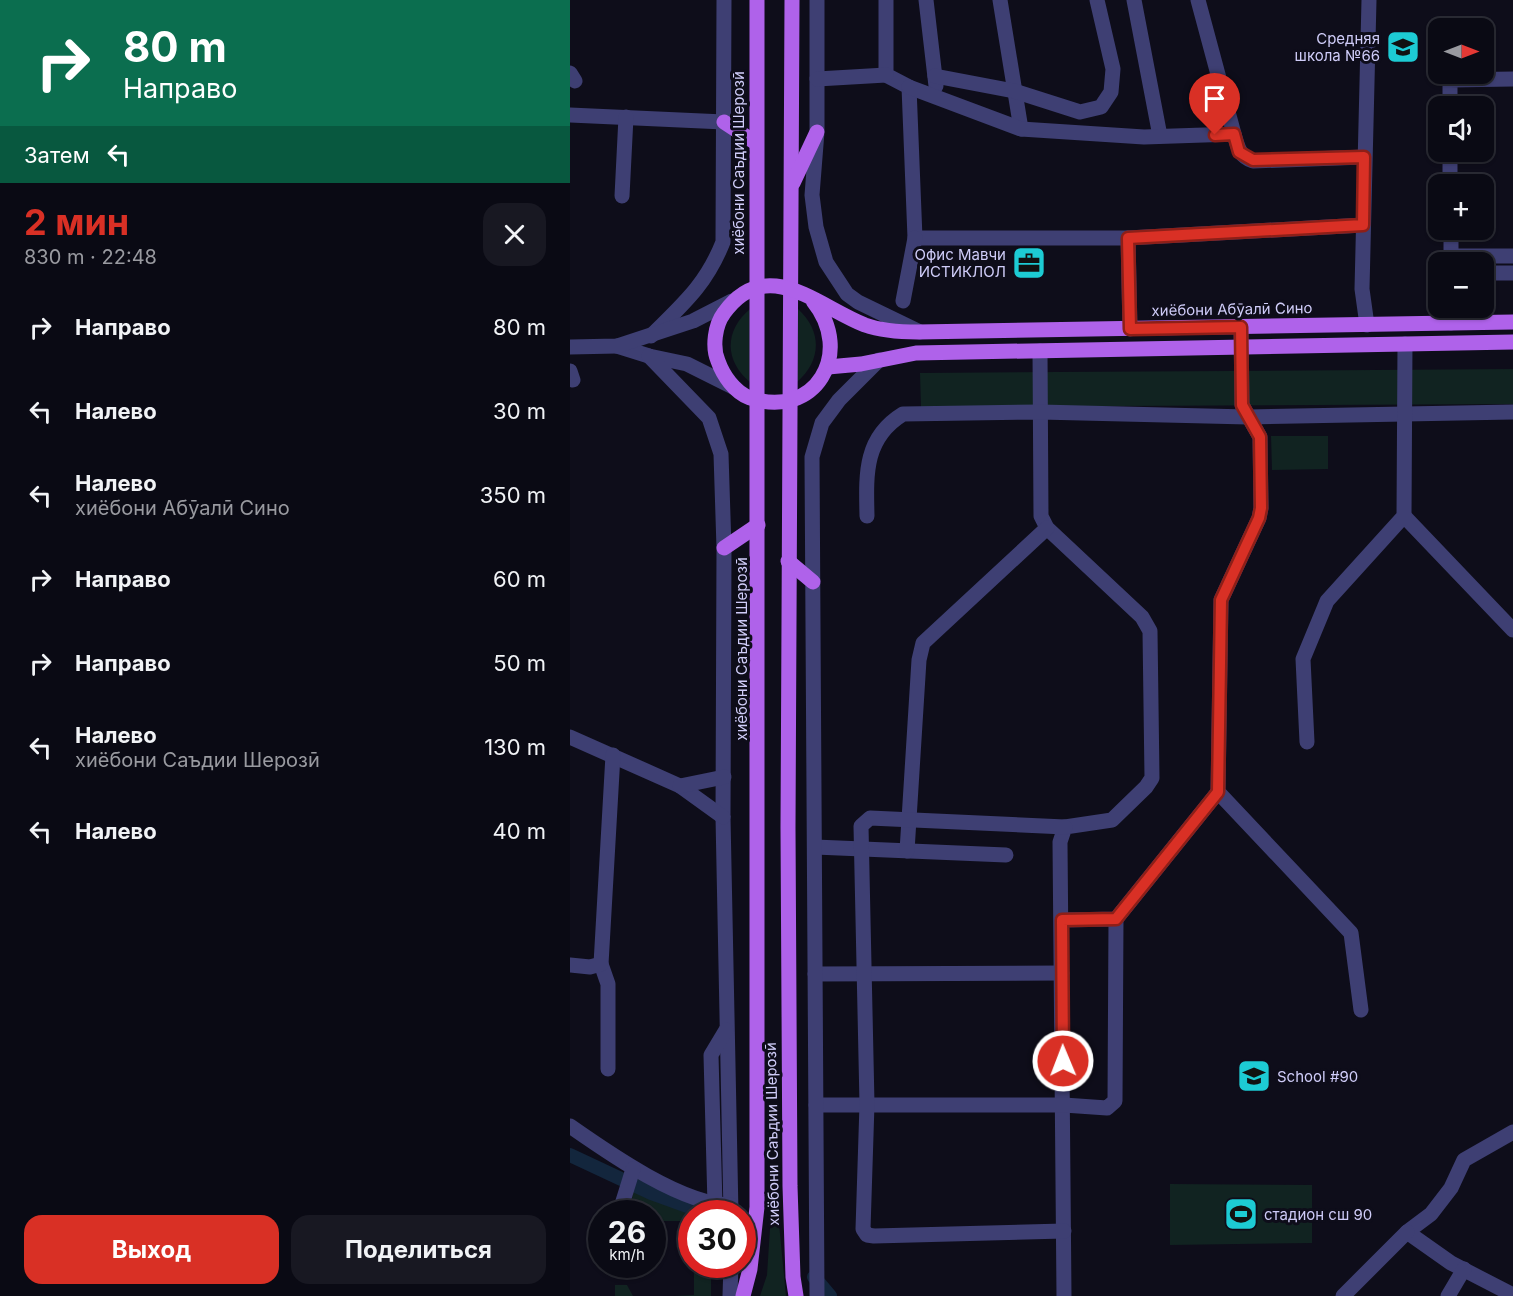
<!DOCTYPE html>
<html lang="ru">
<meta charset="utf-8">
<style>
:root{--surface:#0a0a14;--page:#181822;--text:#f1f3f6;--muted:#999aa0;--line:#2a2b34;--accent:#d93025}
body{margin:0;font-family:Inter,sans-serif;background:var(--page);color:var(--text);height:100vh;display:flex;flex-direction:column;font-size:22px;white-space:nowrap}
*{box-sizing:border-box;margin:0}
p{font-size:20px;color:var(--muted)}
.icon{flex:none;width:33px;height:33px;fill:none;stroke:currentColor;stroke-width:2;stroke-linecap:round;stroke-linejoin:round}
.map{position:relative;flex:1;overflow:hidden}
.panel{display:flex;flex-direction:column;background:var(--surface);width:570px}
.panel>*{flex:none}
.hud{background:#0b6e4f;color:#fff;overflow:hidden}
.needle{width:39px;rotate:90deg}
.fabs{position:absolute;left:858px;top:18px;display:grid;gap:12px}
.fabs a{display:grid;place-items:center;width:66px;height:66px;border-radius:12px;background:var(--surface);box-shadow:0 2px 4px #0004,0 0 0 2px var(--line);font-size:30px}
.speed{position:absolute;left:18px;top:1200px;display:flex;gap:12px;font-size:30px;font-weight:700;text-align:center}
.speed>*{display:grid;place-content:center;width:78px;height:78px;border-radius:50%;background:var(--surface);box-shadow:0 2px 4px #0004,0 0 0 2px var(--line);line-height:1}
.speed small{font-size:15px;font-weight:400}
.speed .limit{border:9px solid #d22;background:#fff;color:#111}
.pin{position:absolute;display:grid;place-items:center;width:51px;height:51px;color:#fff;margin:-62px -26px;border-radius:50% 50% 50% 0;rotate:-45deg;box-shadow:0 0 6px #0007}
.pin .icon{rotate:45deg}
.me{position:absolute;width:66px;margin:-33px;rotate:359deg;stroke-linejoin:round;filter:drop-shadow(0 0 4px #0008)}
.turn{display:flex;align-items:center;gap:21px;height:126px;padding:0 24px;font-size:27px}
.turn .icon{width:78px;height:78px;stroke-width:2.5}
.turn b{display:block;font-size:42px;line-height:51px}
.then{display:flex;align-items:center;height:57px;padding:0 24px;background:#0003;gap:12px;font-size:22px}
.round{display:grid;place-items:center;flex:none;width:63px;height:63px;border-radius:18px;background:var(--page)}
.overview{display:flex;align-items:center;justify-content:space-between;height:102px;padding:0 24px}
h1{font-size:36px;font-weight:700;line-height:45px;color:var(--accent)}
.button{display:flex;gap:12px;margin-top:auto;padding:12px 24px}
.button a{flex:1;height:69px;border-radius:18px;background:var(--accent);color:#fff;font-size:24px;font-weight:700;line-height:69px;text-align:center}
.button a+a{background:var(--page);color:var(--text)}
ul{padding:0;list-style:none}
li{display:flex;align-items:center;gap:18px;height:84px;padding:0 24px}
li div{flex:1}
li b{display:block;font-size:22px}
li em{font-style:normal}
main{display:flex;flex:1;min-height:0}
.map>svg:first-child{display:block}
.green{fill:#112321}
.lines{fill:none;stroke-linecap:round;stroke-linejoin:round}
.canal{stroke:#13263d;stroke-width:14}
.minor{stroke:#3e3f73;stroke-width:15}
.major{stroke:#af62ea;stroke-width:15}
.route-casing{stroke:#8d1f18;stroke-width:15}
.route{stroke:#d93025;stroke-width:10}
.labels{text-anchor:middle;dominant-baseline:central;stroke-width:6;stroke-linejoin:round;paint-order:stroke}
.poi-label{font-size:15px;fill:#cfccf8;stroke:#0e0d1a;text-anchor:end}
.street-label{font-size:15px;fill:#cfccf8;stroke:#0e0d1a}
</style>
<main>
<section class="panel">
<div class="hud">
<div class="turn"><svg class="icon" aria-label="right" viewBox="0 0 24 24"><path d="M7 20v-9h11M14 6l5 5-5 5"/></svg><div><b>80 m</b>Направо</div></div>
<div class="then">Затем<svg class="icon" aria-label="left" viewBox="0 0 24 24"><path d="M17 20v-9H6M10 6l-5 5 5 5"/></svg></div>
</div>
<div class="overview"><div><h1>2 мин</h1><p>830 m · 22:48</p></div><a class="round"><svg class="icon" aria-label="close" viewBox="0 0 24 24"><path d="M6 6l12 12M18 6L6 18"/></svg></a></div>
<ul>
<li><svg class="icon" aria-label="right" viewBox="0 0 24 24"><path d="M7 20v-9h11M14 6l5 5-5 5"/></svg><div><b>Направо</b></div><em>80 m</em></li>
<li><svg class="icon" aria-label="left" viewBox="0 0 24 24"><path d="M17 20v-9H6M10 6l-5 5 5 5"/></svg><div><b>Налево</b></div><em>30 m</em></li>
<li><svg class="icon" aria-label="left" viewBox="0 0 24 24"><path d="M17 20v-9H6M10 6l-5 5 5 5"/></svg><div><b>Налево</b><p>хиёбони Абӯалӣ Сино</p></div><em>350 m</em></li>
<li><svg class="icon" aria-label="right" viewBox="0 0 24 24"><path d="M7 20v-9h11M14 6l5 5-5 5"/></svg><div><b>Направо</b></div><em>60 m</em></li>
<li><svg class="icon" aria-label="right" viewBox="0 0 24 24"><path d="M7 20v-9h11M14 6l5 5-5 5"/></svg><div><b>Направо</b></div><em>50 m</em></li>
<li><svg class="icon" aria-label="left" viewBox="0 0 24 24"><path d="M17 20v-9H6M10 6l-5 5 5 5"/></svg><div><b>Налево</b><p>хиёбони Саъдии Шерозӣ</p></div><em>130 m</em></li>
<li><svg class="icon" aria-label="left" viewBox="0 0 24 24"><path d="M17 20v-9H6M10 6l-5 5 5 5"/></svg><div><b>Налево</b></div><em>40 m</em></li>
</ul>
<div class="button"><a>Выход</a><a>Поделиться</a></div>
</section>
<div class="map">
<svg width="943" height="1296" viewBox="0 0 943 1296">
<rect width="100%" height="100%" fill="#0e0d1a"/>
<g class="green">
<path d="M180,309l1,74c-27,-22 -27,-52 -1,-74z"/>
<path d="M228,309c24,22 24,51 -1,73z"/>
<polygon points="943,369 943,404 351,407 350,373"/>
<polygon points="701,436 758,436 758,469 702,470"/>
<polygon points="68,1175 138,1213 122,1214 121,1221 83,1221 82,1214 60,1214 63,1191"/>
<polygon points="600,1184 742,1185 742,1243 600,1245"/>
<polygon points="201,1213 208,1213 216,1296 190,1296 197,1275"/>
<polygon points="124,1265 141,1265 141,1296 104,1296 124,1295"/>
<polygon points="45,1285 57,1285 63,1296 45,1296"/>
</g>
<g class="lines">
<g class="canal">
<polyline points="0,1155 81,1193 139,1214"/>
<polyline points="244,1277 260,1296"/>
</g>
<g class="minor">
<polyline points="247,0 247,132 242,195 246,227 256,262 277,294 288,302 350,332"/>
<polyline points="316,0 316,75 339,87 345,238 558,238 793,225"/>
<polyline points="356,0 366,86"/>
<polyline points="430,0 451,129"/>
<polyline points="564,0 590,136"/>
<path d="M628,0l36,134c4,13 5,22 19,27l111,-4"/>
<polyline points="0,73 5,81"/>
<polyline points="365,76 444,91 510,112 531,107 541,92 543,69 527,0"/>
<polyline points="247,79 316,75"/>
<polyline points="339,87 451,129 574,137 664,134"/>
<polyline points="880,106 880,80 943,79"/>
<polyline points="0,115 154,122"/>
<polyline points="880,152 880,184"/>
<polyline points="52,196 56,117"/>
<polyline points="881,230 881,262"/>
<polyline points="558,238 560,329"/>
<polyline points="881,256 943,256"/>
<polyline points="914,273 943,273"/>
<polyline points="333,301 345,238"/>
<polyline points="881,308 881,323"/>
<polyline points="797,325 792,289 799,0"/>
<polyline points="671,327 672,405 690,437 691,508 689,518 651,600 648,792 781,933 791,1010"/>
<path d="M81,336c32,-32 55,-51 72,-94l1,-242"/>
<polyline points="47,346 79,356 117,364 165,388"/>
<polyline points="0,347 47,346 123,321 162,301"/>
<polyline points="470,351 471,516 477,528 572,617 580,631 582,778 576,787 542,820 495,827 490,842 494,1296"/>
<polyline points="79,356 139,418 151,454 154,548 153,817 161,1214"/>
<polyline points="0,371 3,380"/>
<path d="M297,516c-1,-42 -3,-78 36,-102l137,-2 208,5 265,-5"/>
<polyline points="834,516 943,630"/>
<polyline points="0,737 110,786 153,817"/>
<polyline points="737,742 733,659 757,601 834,516 835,344"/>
<polyline points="110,786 154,777"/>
<polyline points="245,847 436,855"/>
<polyline points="337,851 349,660 353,643 477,528"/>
<polyline points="492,920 546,919 648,792"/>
<polyline points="31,964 38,984 38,1069"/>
<polyline points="0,965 20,967 31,964 43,755"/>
<polyline points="245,974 492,973"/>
<polyline points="246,1105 494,1105 537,1108 545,1101 546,919"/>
<path d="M0,1126c40,28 113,79 161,79"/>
<polyline points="943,1132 894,1160 881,1188 861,1214 837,1232 881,1263 943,1295"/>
<polyline points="145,1205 141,1055 156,1030"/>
<polyline points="49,1214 63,1169"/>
<polyline points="494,1231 304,1236 297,1235 293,1229 297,1104 291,826 300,818 495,827"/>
<polyline points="160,1296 161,1264"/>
<polyline points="247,1296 242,457 252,423 269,400 309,360"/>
<polyline points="773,1296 837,1232"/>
<polyline points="878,1296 894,1269"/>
</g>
<g class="major">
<polyline points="222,0 218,828 220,1186 223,1277 226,1296"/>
<polyline points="154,122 186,143"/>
<polyline points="223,183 247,132"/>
<path d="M243,301c42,52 2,119 -63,97 -16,-6 -27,-23 -32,-37 -6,-14 -3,-36 6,-48 42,-59 93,-7 141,12 17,6 35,7 53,7l595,-10"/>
<polyline points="258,367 291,364 346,353 943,342"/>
<polyline points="154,548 188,525"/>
<polyline points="218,561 243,582"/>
<polyline points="173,1296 180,1269 187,1207 187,0"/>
</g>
</g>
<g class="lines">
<g class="route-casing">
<polyline id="route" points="493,1061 492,920 546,919 648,792 651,600 689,518 691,508 690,437 672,405 671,327 560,329 558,238 793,225 794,157 683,160 669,152 664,134 645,135"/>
</g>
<use href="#route" class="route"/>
</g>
<defs>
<g id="school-square" transform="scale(1.725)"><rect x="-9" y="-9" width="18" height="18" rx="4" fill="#1dcbd4" stroke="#0e0d1a"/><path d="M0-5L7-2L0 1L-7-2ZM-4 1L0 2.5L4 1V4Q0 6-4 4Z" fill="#111"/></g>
<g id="office-square" transform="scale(1.725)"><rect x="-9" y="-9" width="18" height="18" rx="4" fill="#1dcbd4" stroke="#0e0d1a"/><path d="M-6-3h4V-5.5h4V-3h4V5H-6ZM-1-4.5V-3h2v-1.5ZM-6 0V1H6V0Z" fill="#111"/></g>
<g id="stadium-square" transform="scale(1.725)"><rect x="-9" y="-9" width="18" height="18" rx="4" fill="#1dcbd4" stroke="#0e0d1a"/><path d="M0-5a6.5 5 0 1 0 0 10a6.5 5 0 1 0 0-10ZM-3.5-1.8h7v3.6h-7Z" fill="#111"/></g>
</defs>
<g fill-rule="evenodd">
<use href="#school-square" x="833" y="47"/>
<use href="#office-square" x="459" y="263"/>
<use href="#school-square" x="684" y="1076"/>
<use href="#stadium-square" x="671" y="1214"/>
</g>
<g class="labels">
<g class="poi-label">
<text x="810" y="38">Средняя<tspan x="810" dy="17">школа №66</tspan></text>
<text x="436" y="254">Офис Мавчи<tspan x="436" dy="17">ИСТИКЛОЛ</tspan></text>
<text x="707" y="1076" text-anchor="start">School #90</text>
<text x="694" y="1214" text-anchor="start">стадион сш 90</text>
</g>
<g class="street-label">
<text transform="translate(168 163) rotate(-90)">хиёбони Саъдии Шерозӣ</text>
<text transform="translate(662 309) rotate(-1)">хиёбони Абӯалӣ Сино</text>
<text transform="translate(171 649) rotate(-90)">хиёбони Саъдии Шерозӣ</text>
<text transform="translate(202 1134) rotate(-91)">хиёбони Саъдии Шерозӣ</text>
</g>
</g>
</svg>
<div class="fabs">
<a><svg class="needle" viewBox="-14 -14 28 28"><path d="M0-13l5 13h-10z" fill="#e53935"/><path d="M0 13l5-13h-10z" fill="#999aa0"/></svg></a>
<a><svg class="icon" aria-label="sound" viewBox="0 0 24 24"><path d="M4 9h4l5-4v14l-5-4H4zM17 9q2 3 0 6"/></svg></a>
<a>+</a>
<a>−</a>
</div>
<div class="speed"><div>26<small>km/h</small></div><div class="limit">30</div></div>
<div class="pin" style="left:645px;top:135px;background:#d93025"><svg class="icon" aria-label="arrive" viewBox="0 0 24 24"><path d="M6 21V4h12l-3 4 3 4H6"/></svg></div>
<svg class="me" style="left:493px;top:1061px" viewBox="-20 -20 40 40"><circle r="17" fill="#d93025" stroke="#fff" stroke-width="3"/><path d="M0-11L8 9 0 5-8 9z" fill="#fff"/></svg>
</div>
</main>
